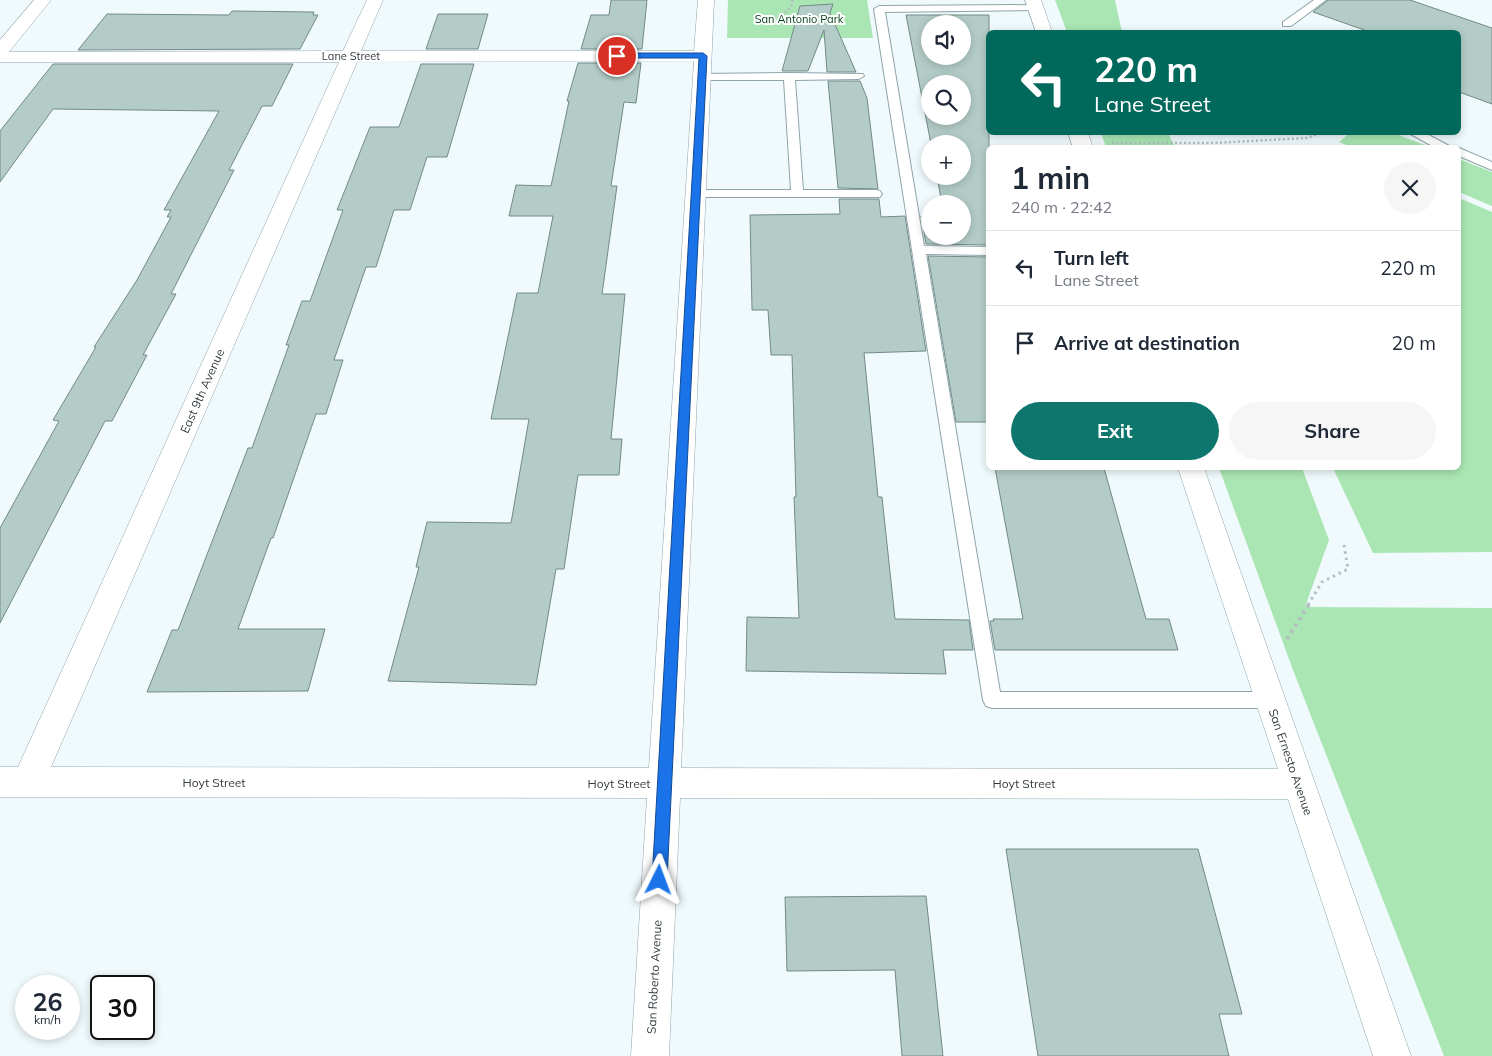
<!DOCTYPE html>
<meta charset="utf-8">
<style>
:root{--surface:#fff;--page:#f6f6f7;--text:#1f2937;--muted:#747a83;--line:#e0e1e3;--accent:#0f766e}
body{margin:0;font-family:Mulish,sans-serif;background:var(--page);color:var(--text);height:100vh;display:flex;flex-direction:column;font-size:19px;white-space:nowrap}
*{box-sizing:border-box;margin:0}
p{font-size:16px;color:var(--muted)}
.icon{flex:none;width:28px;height:28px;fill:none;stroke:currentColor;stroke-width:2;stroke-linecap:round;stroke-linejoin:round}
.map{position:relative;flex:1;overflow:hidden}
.drawer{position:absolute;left:986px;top:145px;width:475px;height:325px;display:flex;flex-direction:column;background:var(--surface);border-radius:8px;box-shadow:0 2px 8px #0003}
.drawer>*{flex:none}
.top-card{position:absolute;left:986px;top:30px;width:475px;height:105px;border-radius:8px;box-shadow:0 2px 8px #0003;background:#00695c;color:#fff;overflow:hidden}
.controls{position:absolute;left:921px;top:15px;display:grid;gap:10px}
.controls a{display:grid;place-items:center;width:50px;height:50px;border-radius:50%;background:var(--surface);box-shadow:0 2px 8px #0003;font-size:25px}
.speed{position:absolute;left:15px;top:975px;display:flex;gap:10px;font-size:25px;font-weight:700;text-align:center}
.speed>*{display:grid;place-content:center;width:65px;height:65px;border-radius:50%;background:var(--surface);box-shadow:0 2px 8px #0003;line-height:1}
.speed small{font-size:12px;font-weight:400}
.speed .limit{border:2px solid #111;border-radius:8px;background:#fff;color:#111}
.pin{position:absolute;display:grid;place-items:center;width:42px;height:42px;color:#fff;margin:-21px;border:2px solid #fff;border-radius:50%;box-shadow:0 1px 5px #0007}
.me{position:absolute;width:55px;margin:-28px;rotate:3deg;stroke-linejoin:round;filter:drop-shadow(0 0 4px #0008)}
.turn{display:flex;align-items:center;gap:18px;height:105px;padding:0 25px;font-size:22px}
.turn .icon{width:65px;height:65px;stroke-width:2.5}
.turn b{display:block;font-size:35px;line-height:42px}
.round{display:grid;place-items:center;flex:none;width:52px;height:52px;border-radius:26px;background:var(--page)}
.head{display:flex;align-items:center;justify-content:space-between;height:85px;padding:0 25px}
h1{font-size:30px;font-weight:700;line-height:38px}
.action{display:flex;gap:10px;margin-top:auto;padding:10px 25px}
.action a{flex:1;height:58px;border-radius:30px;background:var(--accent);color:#fff;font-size:20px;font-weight:700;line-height:58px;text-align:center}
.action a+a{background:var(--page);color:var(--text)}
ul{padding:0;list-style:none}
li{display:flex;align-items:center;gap:15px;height:75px;padding:0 25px;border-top:1px solid var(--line)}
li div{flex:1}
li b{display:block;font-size:19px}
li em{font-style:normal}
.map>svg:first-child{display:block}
.green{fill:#aae6b3}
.building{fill:#b3ccc7;stroke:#738a86;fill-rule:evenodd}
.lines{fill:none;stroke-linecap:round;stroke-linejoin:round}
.service-casing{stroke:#8da4aa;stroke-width:2}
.minor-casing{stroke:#8da4aa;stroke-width:1}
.path-far2{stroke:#b4bec1;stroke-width:2.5;stroke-dasharray:2 2.5;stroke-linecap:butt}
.path-far1{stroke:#b4bec1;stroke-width:3;stroke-dasharray:2.5 4;stroke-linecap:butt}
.path{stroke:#b4bec1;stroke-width:4;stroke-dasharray:3 4.5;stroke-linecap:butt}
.service{fill:#fff;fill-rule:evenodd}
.minor{fill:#fff;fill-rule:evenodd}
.route{fill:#1a73e8;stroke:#114b97}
.labels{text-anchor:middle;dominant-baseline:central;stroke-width:4;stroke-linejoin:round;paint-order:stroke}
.far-park-label{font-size:11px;fill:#064119;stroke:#fff}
.far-street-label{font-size:11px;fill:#333c3f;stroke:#fff}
.street-label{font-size:12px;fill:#333c3f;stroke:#fff}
</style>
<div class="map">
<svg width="1492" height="1056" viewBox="0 0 1492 1056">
<rect width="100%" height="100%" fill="#f0fafd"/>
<g class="green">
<polygon points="728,0 867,0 873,38 727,38"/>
<polygon points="1055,0 1115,0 1122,32 1067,32"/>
<polygon points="1101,133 1168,133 1175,147 1106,147"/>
<polygon points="1350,133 1393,133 1430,147 1351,147 1339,142"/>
<polygon points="1331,145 1337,147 1184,148 1183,146"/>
<polygon points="1459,159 1492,172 1492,206 1459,192"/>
<polygon points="1459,198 1492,212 1492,552 1373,553 1333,468 1459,468"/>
<polygon points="1219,468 1302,468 1329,540 1305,607 1492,608 1492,1056 1444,1056 1293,670"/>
</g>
<g class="building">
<polygon points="611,0 647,0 642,49 581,49 591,15 609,15"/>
<polygon points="1328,0 1410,0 1492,28 1492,104 1459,92 1459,32 1370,32 1313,12"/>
<polygon points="833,4 830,13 856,72 827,72 824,30 808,71 782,71 800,6"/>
<polygon points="232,11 314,12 313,15 318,15 300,49 78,50 107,14 229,15"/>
<polygon points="438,14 488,14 478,49 426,49"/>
<path d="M906,15h83v230l-63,-1 -5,-28h9v20h32v-32h-20l-5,-28h25v-32h-31zM930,24h32v32h-32zM930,84h32v32h-32z"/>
<polygon points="578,63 641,63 636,103 624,102 611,186 617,186 602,294 625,294 611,439 622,439 619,475 578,475 564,569 556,569 536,685 388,681 419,567 416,567 427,522 511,523 529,419 491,419 517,293 538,293 553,216 509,216 516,185 551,186 569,101 567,101"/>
<polygon points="53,64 293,64 272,106 262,106 229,170 234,170 171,294 176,294 143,355 147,355 112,421 105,421 0,623 0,528 59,421 53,420 96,347 94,347 137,280 171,217 167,217 171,210 164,210 219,111 53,109 0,182 0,131"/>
<polygon points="421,64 474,64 447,157 427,157 410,210 394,210 376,267 366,267 334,360 343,360 326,414 316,414 273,538 271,538 238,629 325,629 308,691 147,692 172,630 178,630 248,448 252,448 289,345 286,345 302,301 310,301 343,210 337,210 370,127 399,127"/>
<polygon points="828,81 860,81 867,98 878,189 838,188"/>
<polygon points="839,199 879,199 881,217 905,216 926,351 864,353 878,497 882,497 895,619 969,620 973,650 943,650 946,674 746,671 747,617 799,618 794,497 796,497 792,355 771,355 768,310 752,310 750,215 840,214"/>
<polygon points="928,256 989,257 989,422 956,422"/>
<polygon points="995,468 1104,468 1146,619 1169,619 1178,650 995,650 990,621 994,621 993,619 1023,619"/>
<polygon points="1006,849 1198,849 1242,1014 1219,1014 1229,1056 1038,1056"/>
<polygon points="926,896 943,1056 902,1056 895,970 787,971 785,897"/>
</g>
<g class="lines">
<g class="service-casing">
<g id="service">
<polygon points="1314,0 1326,0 1291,26 1283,26 1283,22"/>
<polygon points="1036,5 1040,6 1040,10 885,12 924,246 989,247 989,255 926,254 1000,692 1270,692 1276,694 1279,700 1276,706 1270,708 992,708 986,706 983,700 874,9 879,6"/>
<polygon points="789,73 863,74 864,76 859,79 795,80 803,190 876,190 880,191 882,194 880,197 691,197 689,194 691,191 695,190 791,190 784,80 701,80 696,77 701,74"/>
<polygon points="1407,132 1423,132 1453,148 1436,148"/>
<polygon points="1459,148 1492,162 1492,170 1459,156"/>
</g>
</g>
<g class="minor-casing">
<g id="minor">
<path d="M34,0h17l-42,52 334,-1 24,-51h16l-22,51h333l4,-51h16l-33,768 597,1 -100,-301h26l207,588h-38l-85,-257 -608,-1 -11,258h-38l16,-258 -647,-1v-30h18l321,-705h-339v-22zM694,61l-45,707 -598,-1 306,-705z"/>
<polygon points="1025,0 1041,0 1052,32 1036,32"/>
<polygon points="1068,132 1088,132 1093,148 1073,148"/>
</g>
</g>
<g class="path-far2">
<polyline points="785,13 791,7 793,0"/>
<polyline points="1112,143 1213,143 1307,138 1323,132"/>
</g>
<polyline class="path-far1" points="1308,605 1322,582 1348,569 1344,545"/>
<polyline class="path" points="1287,639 1309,604"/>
<use href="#service" class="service"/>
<use href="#minor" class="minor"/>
</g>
<polygon class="route" points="703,53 707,56 667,880 664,885 659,887 654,885 652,880 699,58 617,58 613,56 617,53"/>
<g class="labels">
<g class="far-park-label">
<text x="799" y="19">San Antonio Park</text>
</g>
<g class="far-street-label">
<text x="351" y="56">Lane Street</text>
</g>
<g class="street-label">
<text transform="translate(202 391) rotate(-66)">East 9th Avenue</text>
<text transform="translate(1291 762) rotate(71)">San Ernesto Avenue</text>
<text x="214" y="782">Hoyt Street</text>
<text x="619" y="783">Hoyt Street</text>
<text x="1024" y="783">Hoyt Street</text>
<text transform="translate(654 977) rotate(-87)">San Roberto Avenue</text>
</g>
</g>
</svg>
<div class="controls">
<a><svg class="icon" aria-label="sound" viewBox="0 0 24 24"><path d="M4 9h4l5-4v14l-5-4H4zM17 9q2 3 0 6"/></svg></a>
<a><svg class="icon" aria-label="search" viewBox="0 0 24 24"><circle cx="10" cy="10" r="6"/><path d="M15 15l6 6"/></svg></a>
<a>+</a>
<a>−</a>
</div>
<div class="speed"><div>26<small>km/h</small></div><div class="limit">30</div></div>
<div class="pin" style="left:617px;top:56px;background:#d93025"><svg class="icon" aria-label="arrive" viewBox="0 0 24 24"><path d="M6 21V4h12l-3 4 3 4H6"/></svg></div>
<svg class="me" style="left:659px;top:880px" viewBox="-20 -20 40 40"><path d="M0-17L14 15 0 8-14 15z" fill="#1a73e8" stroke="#fff" stroke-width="4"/></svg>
<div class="top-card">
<div class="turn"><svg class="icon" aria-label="left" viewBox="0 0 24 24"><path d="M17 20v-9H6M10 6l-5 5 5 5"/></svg><div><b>220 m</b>Lane Street</div></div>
</div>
<section class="drawer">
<div class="head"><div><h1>1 min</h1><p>240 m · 22:42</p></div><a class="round"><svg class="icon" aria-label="close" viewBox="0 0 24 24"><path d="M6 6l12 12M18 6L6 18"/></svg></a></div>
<ul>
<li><svg class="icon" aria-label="left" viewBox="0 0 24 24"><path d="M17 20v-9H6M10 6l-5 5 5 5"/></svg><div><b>Turn left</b><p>Lane Street</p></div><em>220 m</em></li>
<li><svg class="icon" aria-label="arrive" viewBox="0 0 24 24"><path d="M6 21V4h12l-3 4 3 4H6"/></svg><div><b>Arrive at destination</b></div><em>20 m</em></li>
</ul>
<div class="action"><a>Exit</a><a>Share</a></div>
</section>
</div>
